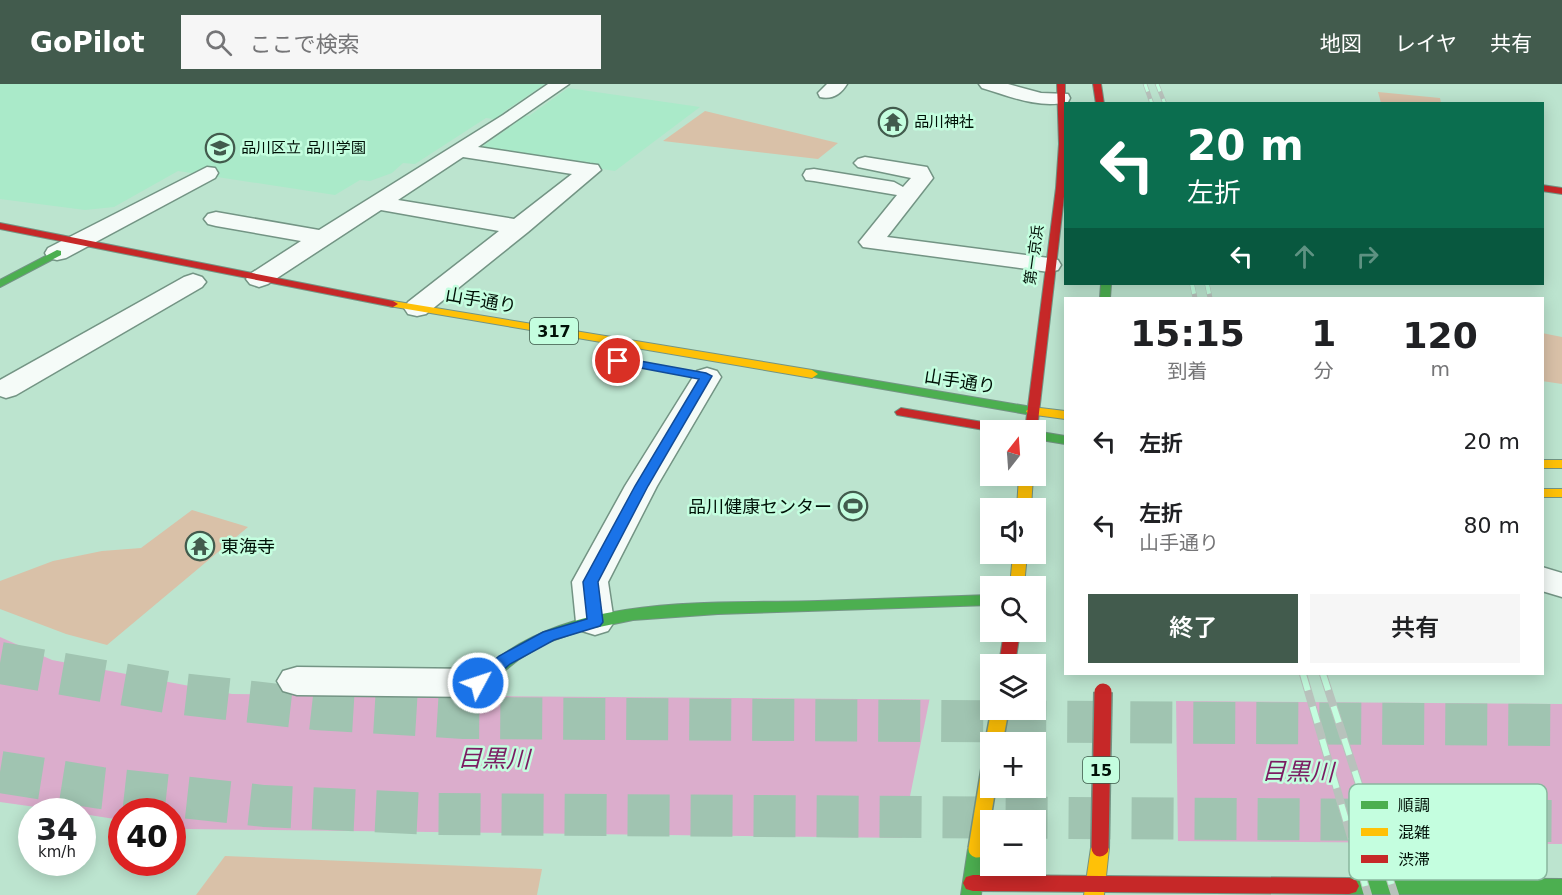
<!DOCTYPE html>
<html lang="ja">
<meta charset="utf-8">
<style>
:root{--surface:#fff;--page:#f6f6f6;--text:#202124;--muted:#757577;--accent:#425b4d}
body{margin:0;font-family:"DejaVu Sans","Noto Sans JP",sans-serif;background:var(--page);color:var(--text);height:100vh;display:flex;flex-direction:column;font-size:22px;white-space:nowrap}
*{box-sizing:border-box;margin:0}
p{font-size:20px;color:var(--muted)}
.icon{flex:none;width:33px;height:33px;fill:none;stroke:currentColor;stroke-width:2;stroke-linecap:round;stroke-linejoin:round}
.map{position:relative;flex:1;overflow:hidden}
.sheet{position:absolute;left:1064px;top:213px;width:480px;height:378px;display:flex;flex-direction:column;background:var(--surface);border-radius:0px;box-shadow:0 3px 15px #0003}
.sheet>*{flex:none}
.top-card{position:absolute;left:1064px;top:18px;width:480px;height:183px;border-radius:0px;box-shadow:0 3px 15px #0003;background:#0b6e4f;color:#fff;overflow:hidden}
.needle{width:39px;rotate:17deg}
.controls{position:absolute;left:980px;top:336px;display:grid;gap:12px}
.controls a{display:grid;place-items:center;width:66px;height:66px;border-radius:0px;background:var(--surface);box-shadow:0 3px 15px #0003;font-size:30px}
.speed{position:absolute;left:18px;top:714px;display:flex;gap:12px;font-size:30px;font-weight:700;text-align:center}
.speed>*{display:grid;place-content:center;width:78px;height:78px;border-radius:50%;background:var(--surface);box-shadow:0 3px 15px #0003;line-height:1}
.speed small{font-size:15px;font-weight:400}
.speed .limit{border:9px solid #d22;background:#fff;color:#111}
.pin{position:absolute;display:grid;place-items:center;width:51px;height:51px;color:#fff;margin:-26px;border:3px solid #fff;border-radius:50%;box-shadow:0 2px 6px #0007}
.me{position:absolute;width:66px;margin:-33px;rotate:50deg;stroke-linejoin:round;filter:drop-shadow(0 0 4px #0008)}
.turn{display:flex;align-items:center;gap:21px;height:126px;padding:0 24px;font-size:27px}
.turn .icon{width:78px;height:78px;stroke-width:2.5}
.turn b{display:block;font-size:42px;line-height:51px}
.lanes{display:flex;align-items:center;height:57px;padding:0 24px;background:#0003;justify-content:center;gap:30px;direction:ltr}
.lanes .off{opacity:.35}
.eta{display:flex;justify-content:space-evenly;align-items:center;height:102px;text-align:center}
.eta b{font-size:36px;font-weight:600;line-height:42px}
.button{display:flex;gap:12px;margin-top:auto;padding:12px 24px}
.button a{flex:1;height:69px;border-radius:0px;background:var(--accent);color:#fff;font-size:24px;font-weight:600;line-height:69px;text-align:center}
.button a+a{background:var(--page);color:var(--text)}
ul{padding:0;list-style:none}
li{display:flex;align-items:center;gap:18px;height:84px;padding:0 24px}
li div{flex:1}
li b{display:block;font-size:22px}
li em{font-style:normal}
header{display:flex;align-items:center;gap:36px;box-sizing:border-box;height:84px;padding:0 30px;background:var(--accent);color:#fff}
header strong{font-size:28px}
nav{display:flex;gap:33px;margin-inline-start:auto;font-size:21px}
.search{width:420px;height:54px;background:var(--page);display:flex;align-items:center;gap:15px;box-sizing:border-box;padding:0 21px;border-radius:0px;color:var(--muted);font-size:22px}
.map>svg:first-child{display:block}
.built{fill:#aaeac9}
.green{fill:#d9c1a8}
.water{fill:#dbadcc;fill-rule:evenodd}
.pier{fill:#bce4cf;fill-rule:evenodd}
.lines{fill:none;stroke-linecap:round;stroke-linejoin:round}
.highway-tunnel{stroke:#a0c4b1;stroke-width:42;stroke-dasharray:42 21;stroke-linecap:butt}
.street-casing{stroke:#739484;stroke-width:3}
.fast-casing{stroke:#739484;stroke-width:2}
.slow-casing{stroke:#739484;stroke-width:2}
.jam-casing{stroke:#739484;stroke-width:2}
.street{fill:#f5fbf8;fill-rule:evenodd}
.fast{fill:#4caf50;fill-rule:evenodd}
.slow{fill:#ffc107;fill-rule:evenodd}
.jam{fill:#c62828;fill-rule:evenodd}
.rail-far2-casing{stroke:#b8c2bc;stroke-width:4.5}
.rail-far1-casing{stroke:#b8c2bc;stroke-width:5}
.rail-casing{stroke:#b8c2bc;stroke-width:8}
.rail-far2{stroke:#c4fedf;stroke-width:3;stroke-dasharray:8;stroke-linecap:butt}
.rail-far1{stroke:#c4fedf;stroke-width:4;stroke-dasharray:10;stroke-linecap:butt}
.rail{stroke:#c4fedf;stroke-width:6;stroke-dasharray:17;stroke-linecap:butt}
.slow-bridge-casing{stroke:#739484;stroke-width:20;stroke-linecap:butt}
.jam-bridge-casing{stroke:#739484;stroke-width:20;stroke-linecap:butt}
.slow-bridge{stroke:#ffc107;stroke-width:17}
.jam-bridge{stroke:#c62828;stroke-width:17}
.route{fill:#1a73e8;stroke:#114b97;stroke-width:1.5}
.labels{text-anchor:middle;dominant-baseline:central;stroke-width:5;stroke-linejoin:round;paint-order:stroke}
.far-poi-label{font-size:15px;fill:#001107;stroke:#c4fedf;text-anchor:start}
.far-street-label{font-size:15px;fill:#001107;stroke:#c4fedf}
.shield{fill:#c4fedf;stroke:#3b5848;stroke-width:1.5}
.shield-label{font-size:16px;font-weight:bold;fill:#001107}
.street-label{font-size:18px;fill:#001107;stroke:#c4fedf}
.poi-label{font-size:18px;fill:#001107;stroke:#c4fedf;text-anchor:end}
.near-water-label{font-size:24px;font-style:italic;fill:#7b1b62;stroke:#c4fedf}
.key{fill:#c4fedf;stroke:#89b79e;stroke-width:1.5}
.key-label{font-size:16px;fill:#001107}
</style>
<header>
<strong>GoPilot</strong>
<div class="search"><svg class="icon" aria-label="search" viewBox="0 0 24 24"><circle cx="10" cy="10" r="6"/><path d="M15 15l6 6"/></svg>ここで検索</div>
<nav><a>地図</a><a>レイヤ</a><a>共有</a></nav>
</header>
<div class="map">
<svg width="1562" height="811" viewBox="0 0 1562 811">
<rect width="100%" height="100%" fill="#bce4cf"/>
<polygon class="built" points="0,0 545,0 502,29 529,32 568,4 700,23 615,87 477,66 517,38 486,34 415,80 403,79 392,89 370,97 360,96 335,111 178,87 114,123 85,126 0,115"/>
<g class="green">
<polygon points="1378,8 1440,14 1441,19 1381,19"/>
<polygon points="705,27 838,59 818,75 663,57"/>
<polygon points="1542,249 1562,253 1562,300 1542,297"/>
<polygon points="192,426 248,443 107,561 66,550 0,525 0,497 53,477 102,467 141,464"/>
<polygon points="225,772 542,785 537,811 196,811"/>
</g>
<path class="water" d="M0,553l52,23 180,34 758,6v10h45v-10l527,4v140l-527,-4v-20h-45v19l-805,-10 -12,-2 -1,-15h-50l-1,8 -38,-6 -1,-2 -18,-1 -64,-9zM990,658h45v46h-45z"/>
<path class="pier" d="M930,613h60v13h45v-13l141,1 2,146 -143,-1v-23h-45v22l-89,-1zM990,658h45v46h-45z"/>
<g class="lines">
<g class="highway-tunnel">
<polyline points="0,579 173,609 315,625 464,634 1562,641"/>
<polyline points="0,688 101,704 264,722 434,730 1562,737"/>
</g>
<g class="street-casing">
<g id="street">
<path d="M548,0h21l-91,63 112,17 8,1 3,5 -73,62 -102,82 -9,2 -9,-2 -4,-6 4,-6 91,-71 -118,-21 -113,74 -9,3 -9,-3 -4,-5 4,-5 51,-33 -85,-15 -8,-2 -4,-5 4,-5 8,-2 103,18 184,-115zM463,73l109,17 -58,45 -116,-19z"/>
<path d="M827,0h20c-6,10 -15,16 -27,13l-2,-4z"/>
<path d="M979,0h29l33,9 27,1 2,4 -2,4c-30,7 -59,-6 -86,-14z"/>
<polygon points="865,73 927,83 933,94 887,153 1049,174 1058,176 1061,181 1058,186 1049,188 863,163 859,158 897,111 814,97 806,96 803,91 806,86 814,85 894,98 903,103 911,94 858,83 854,79 858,75"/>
<polygon points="207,83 215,84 218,89 215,94 66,174 57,176 48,174 45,169 48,164"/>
<polygon points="193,190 202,193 206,198 202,203 16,311 6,314 0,312 0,296 184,193"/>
<polygon points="707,284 717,287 721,293 657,402 608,498 614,538 608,547 595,551 582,547 576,538 572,498 625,402 693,293 697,287"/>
<polygon points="1542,483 1562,489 1562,513 1542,507"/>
<polygon points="297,583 478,585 492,589 498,599 492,609 478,613 297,611 283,607 277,597 283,587"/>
</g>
</g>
<g class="fast-casing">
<g id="fast">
<polygon points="57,166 61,167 61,171 0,203 0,196"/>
<polygon points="1101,200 1111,200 1110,214 1100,214"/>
<polygon points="812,286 1032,323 1038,327 1032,331 808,292 806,290 808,288"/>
<polygon points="1035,347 1065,352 1065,360 1035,355"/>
<path d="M990,511v10l-272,9 -85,6 -53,11 -34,12 -28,17 -34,27 -6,2 -6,-2 -2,-4c5,-10 18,-17 27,-24 84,-65 219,-55 321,-58 57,-2 115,-4 172,-6z"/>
<polygon points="977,757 984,760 986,765 981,811 961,811 968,765 970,760"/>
<polygon points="1349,794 1562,795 1562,811 1349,810 1342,808 1339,802 1342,796"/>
</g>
</g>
<g class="slow-casing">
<g id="slow">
<polygon points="393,217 812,286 818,290 812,294 389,222 388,220"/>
<polygon points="1032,323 1065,327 1065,335 1028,330 1026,327"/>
<rect x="1542" y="376" width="20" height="8"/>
<polygon points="1019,392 1033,392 1031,424 1017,424"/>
<rect x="1542" y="405" width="20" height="8"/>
<polygon points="1013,470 1027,470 1024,502 1010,502"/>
<polygon points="1100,756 1107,759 1109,764 1104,811 1084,811 1091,764 1093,759"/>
</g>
</g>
<g class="jam-casing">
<g id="jam">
<polygon points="1057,0 1065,0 1065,104 1037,346 1035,349 1035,346 1025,346 1056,104 1059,60"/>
<polygon points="1093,0 1101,0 1104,20 1096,20"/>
<polygon points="1542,101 1562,104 1562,110 1542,107"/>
<polygon points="0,139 393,217 398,220 393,223 0,145"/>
<polygon points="901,324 1006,342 1012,346 990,347 897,331 895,328"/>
<polygon points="1004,548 1020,548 1015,580 999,580"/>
<polygon points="973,791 1349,794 1356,796 1359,802 1356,808 1349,810 973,807 966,805 963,799 966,793"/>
</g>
</g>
<use href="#street" class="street"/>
<use href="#fast" class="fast"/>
<use href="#slow" class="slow"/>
<use href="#jam" class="jam"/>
<g class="rail-far2-casing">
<g id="rail-far2">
<polyline points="1145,0 1152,20"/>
<polyline points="1157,0 1165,20"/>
</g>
</g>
<g class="rail-far1-casing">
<g id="rail-far1">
<polyline points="1192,200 1195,214"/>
<polyline points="1207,200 1210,214"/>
</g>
</g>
<g class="rail-casing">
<g id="rail">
<polyline points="1303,590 1368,811"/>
<polyline points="1323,590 1395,811"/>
</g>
</g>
<use href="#rail-far2" class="rail-far2"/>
<use href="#rail-far1" class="rail-far1"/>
<use href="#rail" class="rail"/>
<g class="slow-bridge-casing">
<g id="slow-bridge">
<polyline points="994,658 1000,626"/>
<polyline points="977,765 990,685"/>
</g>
</g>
<g class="jam-bridge-casing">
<polyline id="jam-bridge" points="1100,764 1103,608"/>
</g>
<use href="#slow-bridge" class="slow-bridge"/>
<use href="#jam-bridge" class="jam-bridge"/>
</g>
<polygon class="route" points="618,273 706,289 712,292 648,402 598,498 603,538 600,542 554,556 510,580 484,603 472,603 470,599 472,595 499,572 543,548 587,535 583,498 635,402 699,295 614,279 612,277"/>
<defs>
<g id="temple-ring" transform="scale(1.5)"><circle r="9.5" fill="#c4fedf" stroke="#425b4d" stroke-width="1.5"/><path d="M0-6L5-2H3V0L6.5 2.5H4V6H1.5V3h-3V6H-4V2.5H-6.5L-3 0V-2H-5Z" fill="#425b4d"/></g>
<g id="school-ring" transform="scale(1.5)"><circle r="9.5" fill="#c4fedf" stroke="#425b4d" stroke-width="1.5"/><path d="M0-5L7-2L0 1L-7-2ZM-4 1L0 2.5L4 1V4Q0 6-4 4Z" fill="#425b4d"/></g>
<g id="stadium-ring" transform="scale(1.5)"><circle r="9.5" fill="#c4fedf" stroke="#425b4d" stroke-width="1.5"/><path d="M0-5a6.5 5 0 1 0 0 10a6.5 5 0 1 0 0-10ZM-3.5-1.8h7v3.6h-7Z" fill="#425b4d"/></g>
</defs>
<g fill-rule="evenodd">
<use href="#temple-ring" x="893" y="38"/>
<use href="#school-ring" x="220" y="64"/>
<use href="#stadium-ring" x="853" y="422"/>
<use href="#temple-ring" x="200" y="462"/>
</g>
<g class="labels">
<g class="far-poi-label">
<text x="914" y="38">品川神社</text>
<text x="241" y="64">品川区立 品川学園</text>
</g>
<g class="far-street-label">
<text transform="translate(1034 171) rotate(-82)">第一京浜</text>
</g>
<g class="shield">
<rect x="530" y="234" width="48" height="26" rx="4.5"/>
<rect x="1083" y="673" width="36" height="26" rx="4.5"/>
</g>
<g class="shield-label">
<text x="554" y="247">317</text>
<text x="1101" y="686">15</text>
</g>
<g class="street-label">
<text transform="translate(481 216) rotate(10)">山手通り</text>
<text transform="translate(960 297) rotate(9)">山手通り</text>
</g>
<g class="poi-label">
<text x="832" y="422">品川健康センター</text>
<text x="221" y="462" text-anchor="start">東海寺</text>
</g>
<g class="near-water-label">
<text transform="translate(494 675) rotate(1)">目黒川</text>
<text transform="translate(1298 688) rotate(1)">目黒川</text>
</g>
</g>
<rect x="1349" y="700" width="198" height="96" rx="9" class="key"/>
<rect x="1361" y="717" width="27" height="8" fill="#4caf50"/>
<rect x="1361" y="744" width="27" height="8" fill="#ffc107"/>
<rect x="1361" y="771" width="27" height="8" fill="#c62828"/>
<g class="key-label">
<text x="1398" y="727">順調</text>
<text x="1398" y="754">混雑</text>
<text x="1398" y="781">渋滞</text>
</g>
</svg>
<div class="controls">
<a><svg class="needle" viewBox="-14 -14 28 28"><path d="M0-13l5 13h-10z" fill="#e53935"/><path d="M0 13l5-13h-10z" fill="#757577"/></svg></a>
<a><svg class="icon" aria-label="sound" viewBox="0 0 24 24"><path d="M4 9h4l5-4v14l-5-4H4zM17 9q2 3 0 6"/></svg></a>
<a><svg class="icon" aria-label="search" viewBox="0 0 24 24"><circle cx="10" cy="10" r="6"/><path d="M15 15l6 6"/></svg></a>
<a><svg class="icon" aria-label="layers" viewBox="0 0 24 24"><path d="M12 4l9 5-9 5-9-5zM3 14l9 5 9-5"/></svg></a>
<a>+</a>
<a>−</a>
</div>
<div class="speed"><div>34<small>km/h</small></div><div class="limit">40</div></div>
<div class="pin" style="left:618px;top:277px;background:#d93025"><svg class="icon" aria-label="arrive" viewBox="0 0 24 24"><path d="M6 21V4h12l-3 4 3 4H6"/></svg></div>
<svg class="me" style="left:478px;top:599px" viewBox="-20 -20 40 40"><circle r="17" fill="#1a73e8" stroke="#fff" stroke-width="3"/><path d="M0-11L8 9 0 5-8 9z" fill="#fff"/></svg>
<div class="top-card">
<div class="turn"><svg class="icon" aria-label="left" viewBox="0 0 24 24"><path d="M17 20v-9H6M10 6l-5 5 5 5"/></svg><div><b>20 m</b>左折</div></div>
<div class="lanes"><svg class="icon" aria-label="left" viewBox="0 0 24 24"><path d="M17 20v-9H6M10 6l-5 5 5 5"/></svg><svg class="icon off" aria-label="ahead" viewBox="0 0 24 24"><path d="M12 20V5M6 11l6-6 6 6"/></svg><svg class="icon off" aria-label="right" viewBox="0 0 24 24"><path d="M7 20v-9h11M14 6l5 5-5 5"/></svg></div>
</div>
<section class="sheet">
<div class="eta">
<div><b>15:15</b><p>到着</p></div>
<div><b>1</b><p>分</p></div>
<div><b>120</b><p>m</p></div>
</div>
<ul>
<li><svg class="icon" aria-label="left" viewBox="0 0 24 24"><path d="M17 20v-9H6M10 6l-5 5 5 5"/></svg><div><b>左折</b></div><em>20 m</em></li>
<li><svg class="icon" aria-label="left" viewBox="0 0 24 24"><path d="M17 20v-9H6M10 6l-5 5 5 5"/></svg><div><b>左折</b><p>山手通り</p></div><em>80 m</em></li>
</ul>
<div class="button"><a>終了</a><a>共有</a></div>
</section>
</div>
